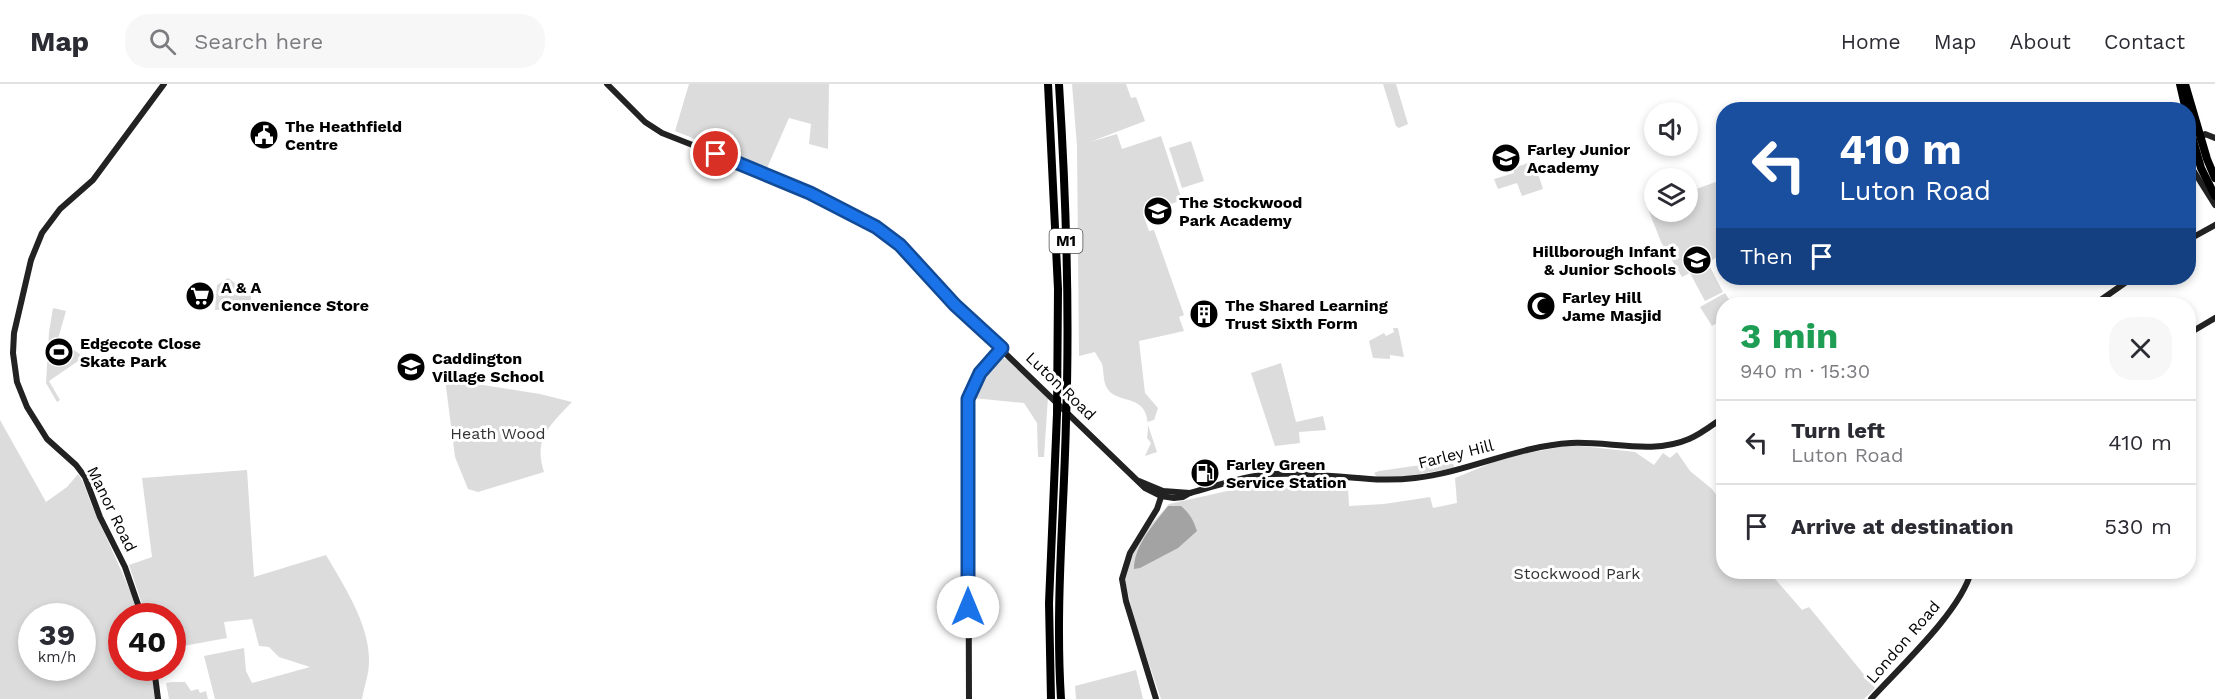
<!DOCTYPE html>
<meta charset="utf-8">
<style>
:root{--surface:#fff;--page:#f7f7f7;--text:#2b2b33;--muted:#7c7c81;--line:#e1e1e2}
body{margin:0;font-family:"Work Sans",sans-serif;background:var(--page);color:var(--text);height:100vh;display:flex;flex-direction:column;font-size:22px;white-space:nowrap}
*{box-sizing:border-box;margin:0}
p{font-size:20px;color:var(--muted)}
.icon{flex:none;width:33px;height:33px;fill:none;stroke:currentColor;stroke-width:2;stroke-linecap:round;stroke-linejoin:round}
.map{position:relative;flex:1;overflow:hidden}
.details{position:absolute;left:1716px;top:213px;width:480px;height:282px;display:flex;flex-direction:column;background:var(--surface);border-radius:24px;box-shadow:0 3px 9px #0003}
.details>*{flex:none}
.guide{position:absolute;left:1716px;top:18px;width:480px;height:183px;border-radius:24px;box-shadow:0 3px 9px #0003;background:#1a4fa0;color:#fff;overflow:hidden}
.controls{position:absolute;left:1644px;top:18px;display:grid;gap:12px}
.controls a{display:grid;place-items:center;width:54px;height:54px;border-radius:50%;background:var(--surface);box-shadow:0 3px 9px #0003;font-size:30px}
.speed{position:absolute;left:18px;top:519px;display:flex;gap:12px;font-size:30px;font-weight:700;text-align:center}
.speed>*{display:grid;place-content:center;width:78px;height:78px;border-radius:50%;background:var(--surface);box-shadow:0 3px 9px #0003;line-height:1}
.speed small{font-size:15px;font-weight:400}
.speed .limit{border:9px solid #d22;background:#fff;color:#111}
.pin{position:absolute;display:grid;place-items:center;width:51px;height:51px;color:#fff;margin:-26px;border:3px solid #fff;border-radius:50%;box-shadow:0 2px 6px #0007}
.me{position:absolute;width:66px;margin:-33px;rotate:0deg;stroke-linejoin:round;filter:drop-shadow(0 0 4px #0008)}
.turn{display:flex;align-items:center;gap:21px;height:126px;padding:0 24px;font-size:27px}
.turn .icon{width:78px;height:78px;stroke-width:2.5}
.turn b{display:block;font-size:42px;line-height:51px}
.then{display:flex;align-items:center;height:57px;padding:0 24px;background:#0003;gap:12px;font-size:22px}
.round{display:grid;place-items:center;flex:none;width:63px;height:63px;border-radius:24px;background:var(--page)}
.overview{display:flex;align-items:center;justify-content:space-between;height:102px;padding:0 24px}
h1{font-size:36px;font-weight:700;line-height:45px;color:#1e9e55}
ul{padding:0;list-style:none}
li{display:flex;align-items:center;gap:18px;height:84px;padding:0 24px;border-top:2px solid var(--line)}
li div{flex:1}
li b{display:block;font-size:22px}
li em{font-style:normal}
header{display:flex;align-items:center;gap:36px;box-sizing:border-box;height:84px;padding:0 30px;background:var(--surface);border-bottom:2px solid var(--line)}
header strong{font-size:28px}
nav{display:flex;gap:33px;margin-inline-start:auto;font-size:21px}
.search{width:420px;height:54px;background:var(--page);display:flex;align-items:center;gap:15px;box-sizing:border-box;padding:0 21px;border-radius:24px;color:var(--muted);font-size:22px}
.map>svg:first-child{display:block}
.green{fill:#dcdcdc;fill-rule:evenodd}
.water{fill:#a3a3a3}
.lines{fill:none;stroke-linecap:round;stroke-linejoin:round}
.secondary{stroke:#222;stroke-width:6}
.highway{stroke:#000;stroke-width:8}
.route-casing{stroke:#114b97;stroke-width:15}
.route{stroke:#1a73e8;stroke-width:10}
.labels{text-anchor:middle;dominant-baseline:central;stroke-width:6;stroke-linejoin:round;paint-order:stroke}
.shield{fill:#fff;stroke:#4c4c4c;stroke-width:1.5}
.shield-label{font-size:15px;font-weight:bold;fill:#000}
.poi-label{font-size:16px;font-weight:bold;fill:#000;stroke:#fff;text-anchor:start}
.street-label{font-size:16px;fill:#000;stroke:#fff}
.park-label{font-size:16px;fill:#333;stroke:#fff}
</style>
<header>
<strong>Map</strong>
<div class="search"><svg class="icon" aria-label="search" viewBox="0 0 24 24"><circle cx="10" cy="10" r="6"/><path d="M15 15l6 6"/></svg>Search here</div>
<nav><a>Home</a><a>Map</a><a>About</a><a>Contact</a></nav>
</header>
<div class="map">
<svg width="2215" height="615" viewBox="0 0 2215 615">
<rect width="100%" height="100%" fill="#fff"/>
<g class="green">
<polygon points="689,0 829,0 828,65 809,60 811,40 789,34 767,84 675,47"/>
<path d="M1072,0h54l5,14 5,-1 9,24 -55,21 27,-8 5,15 39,-13 21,64 -39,14 6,17 5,-1 30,85 -5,2 5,14 -45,10 6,52 13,15 -4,12 -7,2 10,30 -12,4 6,-13 -4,-5c7,-49 -29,-31 -40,-50 -4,-6 -3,-16 -5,-24 -2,-4 -5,-8 -7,-12l-16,4 -2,-210z"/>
<polygon points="1383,0 1396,0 1408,40 1399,44 1396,42"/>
<polygon points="1191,57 1204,97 1182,104 1169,64"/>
<polygon points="1534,77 1543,105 1522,112 1517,99 1498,105 1494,95 1514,89 1513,84"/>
<polygon points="1721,96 1724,100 1724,151 1720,153 1723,161 1723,169 1708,179 1723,208 1705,217 1690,189 1682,193 1661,158 1647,122 1654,119 1654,128 1688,128 1688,108"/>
<polygon points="228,194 251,211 251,224 215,226 217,201"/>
<polygon points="1725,209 1732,220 1724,220 1723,235 1712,242 1700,223"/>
<polygon points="53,224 66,227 58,255 84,273 49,297 60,316 57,318 46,299 49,248"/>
<polygon points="1393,244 1398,244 1404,273 1390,271 1390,275 1373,274 1369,257 1384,249 1386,252 1394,248"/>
<polygon points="1001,273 1011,277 1048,313 1044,373 1038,373 1037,339 1024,319 973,314 978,298 997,274"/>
<polygon points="1281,279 1296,338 1323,332 1326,346 1299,348 1300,359 1275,362 1251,289"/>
<path d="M445,295l95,15 32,8c-22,23 -39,37 -28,70l-66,20 -10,-3 -13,-32z"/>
<path d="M0,336l46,82 21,-15 11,-13c7,9 10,23 15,34 16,36 33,71 47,108h-18v52h30l4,31h-156zM32,532h50v52h-50z"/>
<polygon points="1572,361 1635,368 1654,381 1663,369 1670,374 1677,368 1690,387 1712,405 1723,420 1724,488 1769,488 1802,526 1809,523 1875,604 1864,615 1161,615 1136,542 1124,493 1138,456 1169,420 1276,396 1348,403 1349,422 1384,420 1430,413 1433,424 1457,419 1455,394 1506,373"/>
<polygon points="1449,377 1453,378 1454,384 1402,393 1377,393 1374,389 1379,387"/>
<path d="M247,386l7,107 72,-22c18,31 44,70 43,107 0,12 -5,25 -7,37h-147l-11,-43 40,-8 2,23 6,12 58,-16 -31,-10 -10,-10 -10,-1 -7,-27 -28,3 3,16 -49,9 -5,6 -1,-37h-26l-17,-51 23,-8 -10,-79z"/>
<polygon points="1136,586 1143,615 1076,615 1075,602"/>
<polygon points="172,598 185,598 191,607 198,605 200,609 206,607 208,615 169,615 166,599"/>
</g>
<path class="water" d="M1168,422h13c9,8 12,13 16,25l-19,17 -38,20 -6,1c0,-24 21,-46 34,-63z"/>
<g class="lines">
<g class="secondary">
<path d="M607,0l38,38 17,11 117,46 97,48 24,18 55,60 190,183 16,8 13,2 9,-1 7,-4c27,-7 56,-18 84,-19 48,-3 94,10 141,4 53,-6 103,-32 156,-35 39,-2 81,12 118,-4 12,-5 23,-14 35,-22"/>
<polyline points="2200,55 2205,50 2215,54"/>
<polyline points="2188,78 2215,121"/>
<polyline points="2188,156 2215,141"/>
<polyline points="2095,220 2132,194"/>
<polyline points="2188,250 2215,234"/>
<polyline points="1139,397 1163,407 1190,409"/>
<polyline points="142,532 125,483 100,433 85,393 76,381 47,355 27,323 17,298 13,269 14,249 31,176 42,149 60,125 93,96 164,0"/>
<polyline points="154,584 158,615"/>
<polyline points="969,615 968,315 980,289 1002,264"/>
<polyline points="1156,615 1126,517 1122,495 1130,469 1157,425 1163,407"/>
<path d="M1871,615c29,-32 89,-87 100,-127"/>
</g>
<g class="highway">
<polyline points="1048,0 1058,205 1057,330 1049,519 1051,615"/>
<path d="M1059,0c7,112 11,225 7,337 -2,93 -11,185 -5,278"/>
<polyline points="2180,0 2186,26"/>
<polyline points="2185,0 2207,75 2215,94"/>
<polyline points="2188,38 2201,84 2215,112"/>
</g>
</g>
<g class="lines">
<g class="route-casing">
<polyline id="route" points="716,70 810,109 876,143 900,161 955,221 1002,264 980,289 968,315 968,523"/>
</g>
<use href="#route" class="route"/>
</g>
<defs>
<g id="civic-disc" transform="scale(1.5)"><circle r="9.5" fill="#000" stroke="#fff"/><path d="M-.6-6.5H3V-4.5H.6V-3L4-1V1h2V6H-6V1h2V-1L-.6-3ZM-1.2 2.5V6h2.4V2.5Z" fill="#fff"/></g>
<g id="school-disc" transform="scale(1.5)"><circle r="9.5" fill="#000" stroke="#fff"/><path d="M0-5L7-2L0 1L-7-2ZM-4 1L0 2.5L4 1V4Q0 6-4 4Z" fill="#fff"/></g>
<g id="supermarket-disc" transform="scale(1.5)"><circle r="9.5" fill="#000" stroke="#fff"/><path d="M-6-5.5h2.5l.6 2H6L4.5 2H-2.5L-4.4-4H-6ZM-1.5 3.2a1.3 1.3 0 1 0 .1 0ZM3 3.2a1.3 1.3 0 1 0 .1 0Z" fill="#fff"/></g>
<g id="mosque-disc" transform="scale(1.5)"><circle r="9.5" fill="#000" stroke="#fff"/><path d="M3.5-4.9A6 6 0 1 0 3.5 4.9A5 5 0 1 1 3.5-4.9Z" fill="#fff"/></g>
<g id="building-disc" transform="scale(1.5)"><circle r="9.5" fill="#000" stroke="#fff"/><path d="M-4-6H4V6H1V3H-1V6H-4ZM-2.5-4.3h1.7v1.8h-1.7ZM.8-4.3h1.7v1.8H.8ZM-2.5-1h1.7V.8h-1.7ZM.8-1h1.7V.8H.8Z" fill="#fff"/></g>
<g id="stadium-disc" transform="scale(1.5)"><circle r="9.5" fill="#000" stroke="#fff"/><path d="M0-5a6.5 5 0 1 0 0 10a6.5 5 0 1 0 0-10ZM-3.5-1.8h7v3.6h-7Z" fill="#fff"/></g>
<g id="fuel-disc" transform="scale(1.5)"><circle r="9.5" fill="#000" stroke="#fff"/><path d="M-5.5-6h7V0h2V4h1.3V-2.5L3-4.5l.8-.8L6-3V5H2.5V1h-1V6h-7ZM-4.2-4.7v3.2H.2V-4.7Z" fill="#fff"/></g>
</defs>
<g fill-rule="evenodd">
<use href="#civic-disc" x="264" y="51"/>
<use href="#school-disc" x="1506" y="74"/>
<use href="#school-disc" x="1158" y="127"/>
<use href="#school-disc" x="1697" y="176"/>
<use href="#supermarket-disc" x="200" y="212"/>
<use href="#mosque-disc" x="1541" y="222"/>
<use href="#building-disc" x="1204" y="230"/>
<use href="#stadium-disc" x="59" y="268"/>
<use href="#school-disc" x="411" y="283"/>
<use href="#fuel-disc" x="1205" y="389"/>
</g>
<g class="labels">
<rect class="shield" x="1049.5" y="145" width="33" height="24" rx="4.5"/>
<g class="shield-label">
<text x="1066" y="157">M1</text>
</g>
<g class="poi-label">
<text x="285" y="42">The Heathfield<tspan x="285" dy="18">Centre</tspan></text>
<text x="1527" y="65">Farley Junior<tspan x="1527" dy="18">Academy</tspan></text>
<text x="1179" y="118">The Stockwood<tspan x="1179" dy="18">Park Academy</tspan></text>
<text x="1676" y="167" text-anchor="end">Hillborough Infant<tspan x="1676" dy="18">&amp; Junior Schools</tspan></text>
<text x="221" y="203">A &amp; A<tspan x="221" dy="18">Convenience Store</tspan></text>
<text x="1562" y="213">Farley Hill<tspan x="1562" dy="18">Jame Masjid</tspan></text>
<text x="1225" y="221">The Shared Learning<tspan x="1225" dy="18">Trust Sixth Form</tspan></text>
<text x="80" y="259">Edgecote Close<tspan x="80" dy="18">Skate Park</tspan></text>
<text x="432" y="274">Caddington<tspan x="432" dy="18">Village School</tspan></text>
<text x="1226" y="380">Farley Green<tspan x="1226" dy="18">Service Station</tspan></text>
</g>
<g class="street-label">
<text transform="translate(1061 302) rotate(44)">Luton Road</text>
<text transform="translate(1456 370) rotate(-14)">Farley Hill</text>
<text transform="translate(112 425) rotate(64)">Manor Road</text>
<text transform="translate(1903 558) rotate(-49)">London Road</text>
</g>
<g class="park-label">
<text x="498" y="349">Heath Wood</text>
<text x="1577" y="489">Stockwood Park</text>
</g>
</g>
</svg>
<div class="controls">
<a><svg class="icon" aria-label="sound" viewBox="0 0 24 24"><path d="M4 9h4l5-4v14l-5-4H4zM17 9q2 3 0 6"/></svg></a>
<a><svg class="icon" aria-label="layers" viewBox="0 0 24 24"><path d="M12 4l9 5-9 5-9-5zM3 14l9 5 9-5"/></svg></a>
</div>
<div class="speed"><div>39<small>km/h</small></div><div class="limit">40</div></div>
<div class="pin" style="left:716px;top:70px;background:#d93025"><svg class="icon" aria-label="arrive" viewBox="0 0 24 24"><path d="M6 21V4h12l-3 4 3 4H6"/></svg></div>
<svg class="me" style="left:968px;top:523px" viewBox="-20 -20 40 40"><circle r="19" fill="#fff"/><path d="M0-13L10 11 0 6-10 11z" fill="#1a73e8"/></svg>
<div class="guide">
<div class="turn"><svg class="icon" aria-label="left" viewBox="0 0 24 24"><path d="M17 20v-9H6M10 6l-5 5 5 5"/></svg><div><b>410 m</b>Luton Road</div></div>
<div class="then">Then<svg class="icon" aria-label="arrive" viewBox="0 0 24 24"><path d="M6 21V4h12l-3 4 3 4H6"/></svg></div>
</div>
<section class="details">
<div class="overview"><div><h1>3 min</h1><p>940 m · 15:30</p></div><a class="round"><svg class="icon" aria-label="close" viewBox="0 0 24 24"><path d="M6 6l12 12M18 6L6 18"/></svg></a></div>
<ul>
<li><svg class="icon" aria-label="left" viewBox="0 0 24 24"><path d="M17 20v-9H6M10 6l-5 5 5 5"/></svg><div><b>Turn left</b><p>Luton Road</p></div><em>410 m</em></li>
<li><svg class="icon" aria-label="arrive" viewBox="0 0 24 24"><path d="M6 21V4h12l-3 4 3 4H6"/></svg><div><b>Arrive at destination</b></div><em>530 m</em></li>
</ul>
</section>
</div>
